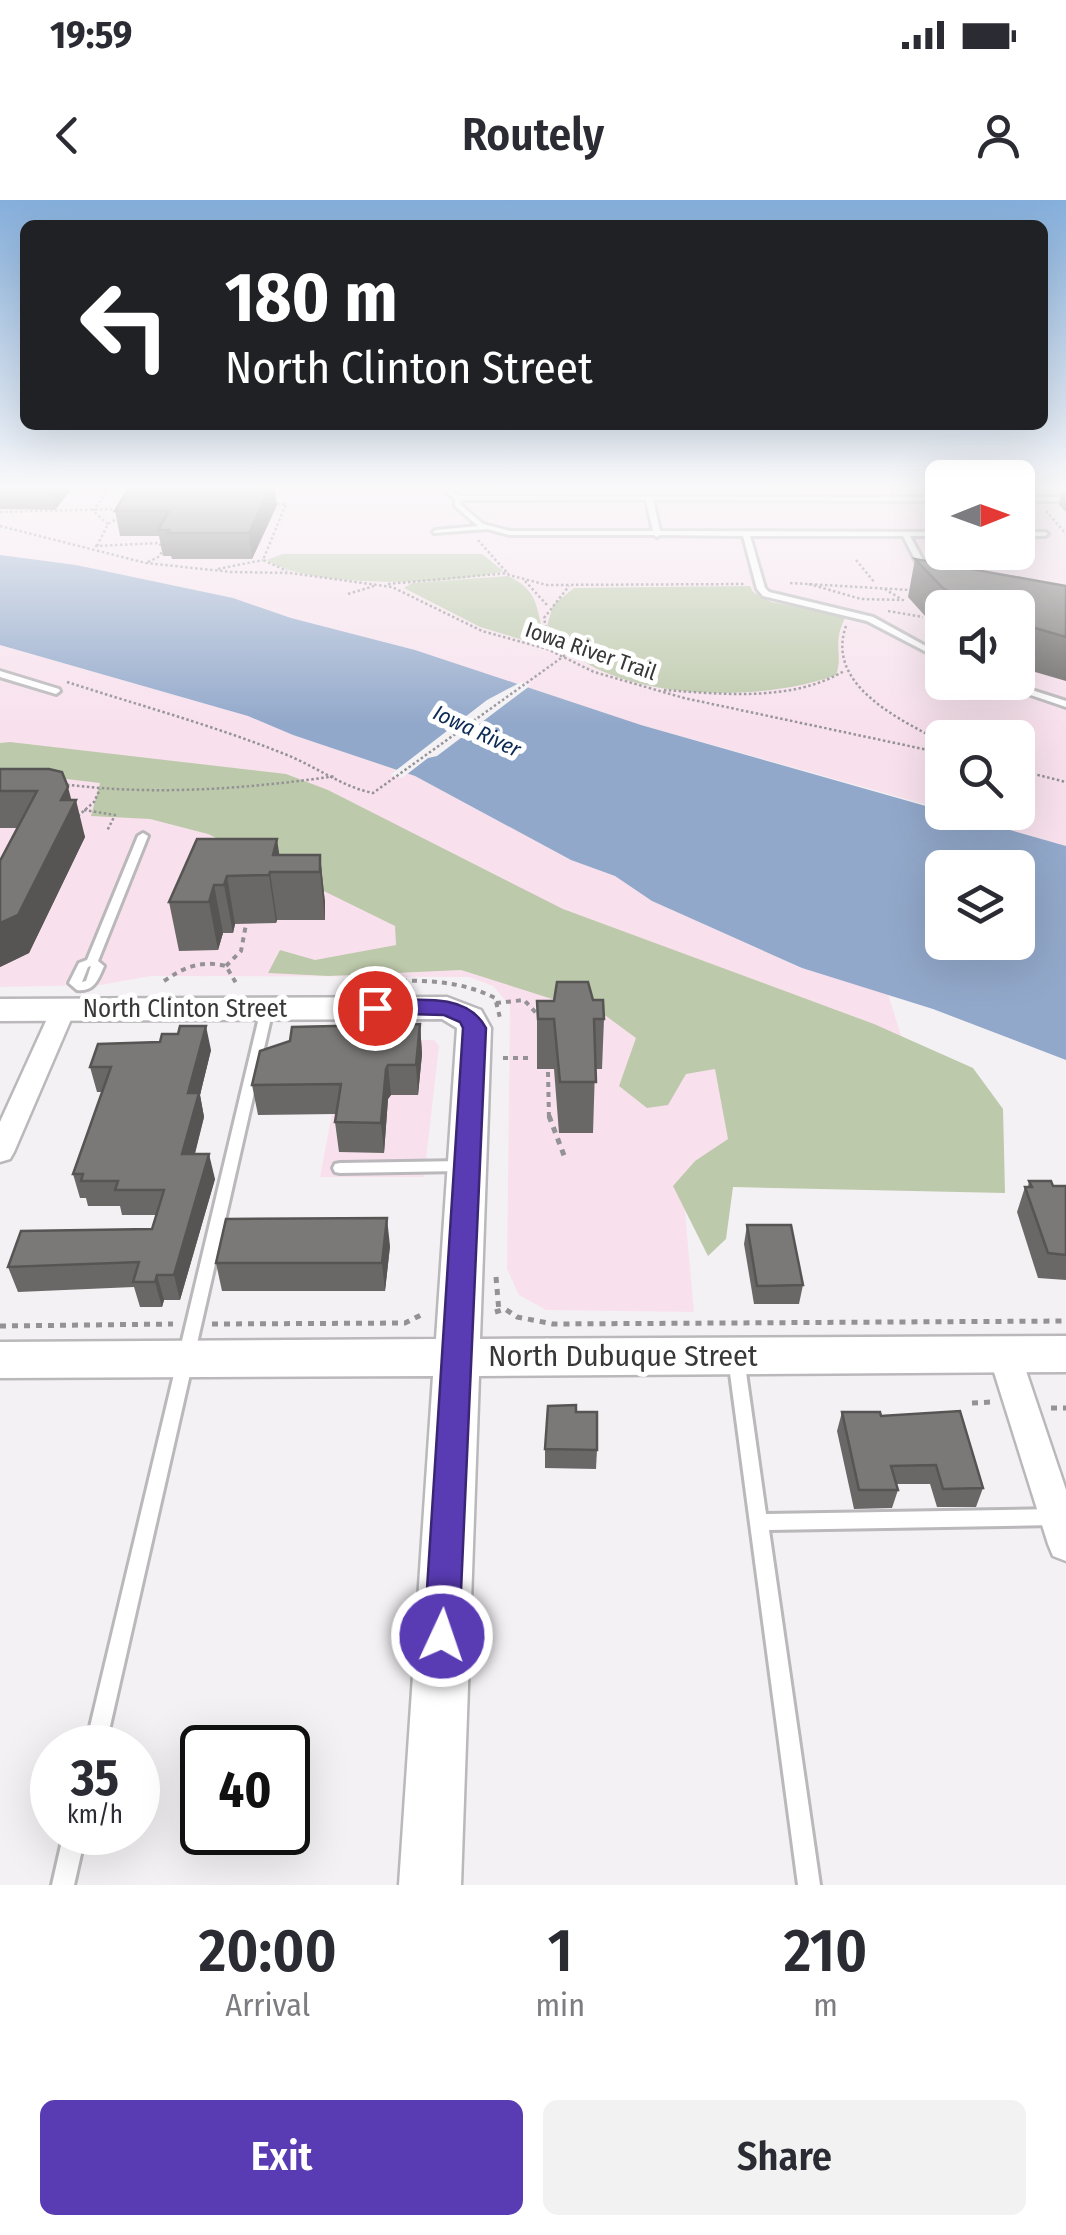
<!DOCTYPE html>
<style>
:root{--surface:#fff;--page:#f2f2f3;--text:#2b2b33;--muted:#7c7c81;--accent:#593bb3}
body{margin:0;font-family:"Fira Sans Condensed",sans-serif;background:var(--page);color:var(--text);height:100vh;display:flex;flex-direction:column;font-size:38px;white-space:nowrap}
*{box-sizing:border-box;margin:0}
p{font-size:32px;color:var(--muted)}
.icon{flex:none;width:55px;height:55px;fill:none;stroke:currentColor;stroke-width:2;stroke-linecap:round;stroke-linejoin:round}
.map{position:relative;height:1685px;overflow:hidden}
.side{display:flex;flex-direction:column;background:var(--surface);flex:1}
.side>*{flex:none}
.banner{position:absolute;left:20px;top:20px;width:1028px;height:210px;border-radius:15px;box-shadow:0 10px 40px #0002;background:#202124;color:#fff;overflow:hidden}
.needle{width:65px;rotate:89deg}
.tools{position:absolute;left:925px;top:260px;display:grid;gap:20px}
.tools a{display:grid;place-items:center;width:110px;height:110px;border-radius:15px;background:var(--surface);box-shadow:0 10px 40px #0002;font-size:50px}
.speed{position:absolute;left:30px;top:1525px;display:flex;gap:20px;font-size:50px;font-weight:700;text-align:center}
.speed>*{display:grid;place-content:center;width:130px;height:130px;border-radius:50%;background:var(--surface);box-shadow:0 10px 40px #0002;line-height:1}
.speed small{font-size:25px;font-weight:400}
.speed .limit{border:5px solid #111;border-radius:15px;background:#fff;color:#111}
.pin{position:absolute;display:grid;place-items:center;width:85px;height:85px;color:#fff;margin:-42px;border:5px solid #fff;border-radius:50%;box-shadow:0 2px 10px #0007}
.me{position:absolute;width:110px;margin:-55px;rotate:3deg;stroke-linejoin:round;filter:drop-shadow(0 0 8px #0008)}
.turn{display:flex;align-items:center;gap:35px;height:210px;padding:0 40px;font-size:45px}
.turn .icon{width:130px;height:130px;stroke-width:2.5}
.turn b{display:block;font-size:70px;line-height:85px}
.eta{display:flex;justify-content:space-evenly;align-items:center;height:170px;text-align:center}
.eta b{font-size:60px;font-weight:600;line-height:70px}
.primary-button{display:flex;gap:20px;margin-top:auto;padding:20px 40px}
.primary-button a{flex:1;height:115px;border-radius:15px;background:var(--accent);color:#fff;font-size:40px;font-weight:600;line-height:115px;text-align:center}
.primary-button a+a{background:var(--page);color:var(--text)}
.status{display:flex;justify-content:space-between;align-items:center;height:70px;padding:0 50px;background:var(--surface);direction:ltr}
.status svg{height:28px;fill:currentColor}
header{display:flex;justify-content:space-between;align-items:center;height:130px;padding:0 40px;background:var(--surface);font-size:45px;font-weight:600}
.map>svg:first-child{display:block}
.education{fill:#f8e1ed;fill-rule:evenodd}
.green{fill:#bdc9ab}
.water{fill:#92a8ca;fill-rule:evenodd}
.pier{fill:#f4f1f4}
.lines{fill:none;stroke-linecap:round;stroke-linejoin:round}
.lane-casing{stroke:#bab8ba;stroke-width:6}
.street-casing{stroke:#bab8ba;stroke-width:5}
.secondary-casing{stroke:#bab8ba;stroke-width:5}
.path-far2{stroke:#949294;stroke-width:2.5;stroke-dasharray:2.5 2.5;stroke-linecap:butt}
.path-far1{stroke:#949294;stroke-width:4;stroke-dasharray:5 5;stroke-linecap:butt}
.path{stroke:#949294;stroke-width:5;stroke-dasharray:6 6;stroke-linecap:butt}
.lane{fill:#fff;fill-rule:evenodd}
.street{fill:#fff;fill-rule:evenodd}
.secondary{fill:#fff;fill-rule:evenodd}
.wall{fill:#6a6866}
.shaded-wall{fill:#565553}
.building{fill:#7b7977;stroke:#565553;stroke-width:2.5}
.route{fill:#593bb3;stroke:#3a2674;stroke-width:2.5}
.labels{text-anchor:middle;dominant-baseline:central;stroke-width:10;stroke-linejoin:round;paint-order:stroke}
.far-street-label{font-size:22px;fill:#393839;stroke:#fff}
.far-water-label{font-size:22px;font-style:italic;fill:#0b2954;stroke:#fff}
.street-label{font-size:25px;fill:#393839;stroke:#fff}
.near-street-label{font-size:30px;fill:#393839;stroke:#fff}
</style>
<div class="status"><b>19:59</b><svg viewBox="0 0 49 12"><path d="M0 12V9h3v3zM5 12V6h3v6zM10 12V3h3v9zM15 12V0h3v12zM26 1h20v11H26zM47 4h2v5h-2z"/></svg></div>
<header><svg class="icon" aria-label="back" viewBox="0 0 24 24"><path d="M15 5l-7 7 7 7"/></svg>Routely<svg class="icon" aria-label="person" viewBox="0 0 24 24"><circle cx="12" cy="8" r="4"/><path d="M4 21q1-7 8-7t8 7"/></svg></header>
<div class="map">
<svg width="1066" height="1685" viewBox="0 0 1066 1685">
<rect width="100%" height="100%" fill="#f4f1f4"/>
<g class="education">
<path d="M0,288h942v64h76v-64h48v358l-113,-33 65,-1v-74h-76v71l-301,-84 -226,-75 -124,-32 -58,-20 -157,-33 -76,-10zM942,408h76v74h-76z"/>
<polygon points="0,445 248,516 293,535 415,576 571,660 615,676 652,701 802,768 888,794 946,978 682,978 694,1112 546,1110 519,1095 507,1069 510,806 493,786 469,777 151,776 100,785 0,787"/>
<polygon points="346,839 434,840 439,846 424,977 320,977"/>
</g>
<g class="green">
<path d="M283,354h199l21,17c-47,14 -195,18 -236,-11z"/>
<path d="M508,376c40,18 23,44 45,73l-73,-22 -76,-39 8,-5z"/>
<path d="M750,386l3,6 18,10 75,14c-15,29 -2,37 -10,59 -76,29 -242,29 -289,-49l6,-21 21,-17z"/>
<polygon points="10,542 286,574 328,590 563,709 874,824 973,868 1003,909 1005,993 733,987 726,1039 708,1056 673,986 695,961 728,939 715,869 686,874 668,905 647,908 619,886 636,838 606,816 461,770 329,776 268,773 280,750 315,760 396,745 395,726 208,634 150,619 91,616 100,583 0,571 0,543"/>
</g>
<path class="water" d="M0,355l76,10 157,33 58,20 124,32 226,75 425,121v214l-133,-51 -131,-41 -150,-67 -37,-25 -44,-16 -156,-84 -122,-41 -45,-19 -248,-71zM942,668h76v74h-76z"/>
<polygon class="pier" points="521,482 531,485 437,556 428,558 402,578 390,575 487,500"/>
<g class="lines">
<g class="lane-casing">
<g id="lane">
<path d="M448,288h6l-1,4 6,4 483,1v4l-289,-1 7,31 282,1v4h-32l19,35 -4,2 -4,-2 -18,-35h-153l15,52 4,4 104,25 69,38v5l-75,-39 -104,-25 -6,-7 -14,-53 -83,-1 -3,2 -3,-2h-144l-23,-6 -53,4 -1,-1 3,-2 42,-4 -23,-20v-7l-8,-6zM461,300h185l7,31h-143l-27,-7 -23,-20z"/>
<rect x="1018" y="297" width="48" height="4"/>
<polygon points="1018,332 1045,332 1048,334 1045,336 1018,336"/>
<polygon points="0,471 59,489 60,491 56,494 0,477"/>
<polygon points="993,482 1007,482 1066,501 1066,507"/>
<path d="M143,633l5,3 -50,125 6,5c-6,14 -10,26 -27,24l-8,-7 10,-20 8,-3 51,-124zM91,766l-5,15 -4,1 6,-15z"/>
<polygon points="267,805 273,809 105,1548 85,1548 261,809"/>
<polygon points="463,961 468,963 470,966 468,969 463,971 340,973 335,972 333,968 335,964 340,963"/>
<polygon points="736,1151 742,1153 744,1158 766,1314 1055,1309 1061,1311 1064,1317 1061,1323 1055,1325 769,1330 820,1685 798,1685 728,1158 730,1153"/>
<polygon points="64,1632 86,1632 74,1685 52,1685"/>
</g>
</g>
<g class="street-casing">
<g id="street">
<polygon points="63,802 75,810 14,952 10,959 0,962 0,922 51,810"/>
<polygon points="1004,1140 1015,1144 1020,1153 1066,1290 1066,1361 1053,1356 1048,1344 988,1153 993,1144"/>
</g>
</g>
<g class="secondary-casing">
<polygon id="secondary" points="447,797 481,810 491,828 480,1139 1066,1136 1066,1172 479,1176 461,1685 399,1685 433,1176 0,1178 0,1142 436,1139 457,828 442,819 0,821 0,799"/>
</g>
<g class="path-far2">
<polyline points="272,304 286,304 263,360 287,371"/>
<polyline points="1046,311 1066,334"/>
<polyline points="0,312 120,309"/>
<polyline points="108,324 93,311 109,288"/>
<polyline points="0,326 146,363 231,372 290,373 392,387 482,431 547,449 594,472 684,498 942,553"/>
<polyline points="478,340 509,375 547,385 746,384"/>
<polyline points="95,346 159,343 163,348 160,356 146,363"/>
<polyline points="97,346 108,324 121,316"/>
<polyline points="944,352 955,370"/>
<polyline points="856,360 875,383"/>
<polyline points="218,369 263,360"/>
<polyline points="525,381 547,405"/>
<polyline points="790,383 910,390"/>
<polyline points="388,384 508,373"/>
<polyline points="809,384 861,399 903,400 883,388"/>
<polyline points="348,394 374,386"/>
<polyline points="888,411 923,417"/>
<path d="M846,426c-21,59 53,93 96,116"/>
<path d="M67,482c71,23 145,43 215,71 32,12 60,34 91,40l191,-137 -17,-23 -3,-15 25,-32"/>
<path d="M664,490c59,4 128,12 180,-19"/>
<polyline points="1018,570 1066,582"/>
<path d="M62,584c90,12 184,5 274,-8"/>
<polyline points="84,610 115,615 107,631"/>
<polyline points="78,616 94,602 100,589"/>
</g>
<g class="path-far1">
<polyline points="226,766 241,751 247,719"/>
<path d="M164,781c20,-14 37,-21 62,-15l10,17"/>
<path d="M352,783c49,-2 98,-8 143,15l5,20"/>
<polyline points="496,803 524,800 539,816"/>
<polyline points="503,858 533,858"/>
<polyline points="548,872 549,918"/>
</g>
<g class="path">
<polyline points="549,916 565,958"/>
<polyline points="496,1077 499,1112"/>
<polyline points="495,1112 505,1109 517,1117 553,1124 1066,1121"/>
<polyline points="212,1124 405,1123 425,1113"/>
<polyline points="0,1126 173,1124"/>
<polyline points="972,1203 992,1202"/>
<polyline points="1051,1208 1066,1208"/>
</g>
<use href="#lane" class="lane"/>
<use href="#street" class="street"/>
<use href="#secondary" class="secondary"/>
</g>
<g class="wall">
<polygon points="0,288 72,288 55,310 0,309"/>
<polygon points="1063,288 1066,288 1066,312 1059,305"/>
<polygon points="277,305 252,359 172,359 171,356 163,356 159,336 120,336 115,311"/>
<polygon points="915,359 1066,386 1066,481 1018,467 1018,408 942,408 942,431 935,427 908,397"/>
<polygon points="0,569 71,600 85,637 29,753 0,767 0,661 18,628 0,628"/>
<polygon points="197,639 280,655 320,655 325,703 325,720 277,720 276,723 235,724 233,733 223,733 218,750 179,751 169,702"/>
<polygon points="593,800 604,819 602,869 595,869 593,933 559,933 554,869 537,869 537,801"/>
<polygon points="420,824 422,854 418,895 391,895 388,899 384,953 339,952 335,922 336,914 258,915 252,885"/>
<polygon points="160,842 211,850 200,895 204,917 195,954 215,979 180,1100 164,1100 162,1107 140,1107 134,1087 18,1092 8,1067 152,1029 156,1015 122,1015 120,1006 88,1006 86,998 80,998 73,974 102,892 97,892 90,867"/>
<polygon points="1029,981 1053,986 1066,986 1066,1080 1038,1078 1017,1012 1025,987 1028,987"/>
<polygon points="747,1025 803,1085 799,1104 754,1104 744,1044"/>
<polygon points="390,1046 385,1091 222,1091 216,1063"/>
<polygon points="576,1212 597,1250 596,1269 545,1268 545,1249"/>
<polygon points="842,1212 881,1216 983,1288 976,1307 937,1307 930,1284 896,1284 898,1290 892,1308 854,1309 837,1231"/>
</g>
<g class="shaded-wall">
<polygon points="50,288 72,288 55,310"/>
<polygon points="270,288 275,288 277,305 252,359 249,333"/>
<polygon points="68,587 73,606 76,600 85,637 29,753 0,767 0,723"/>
<polygon points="277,639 282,672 273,655"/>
<polygon points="320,655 325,703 325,720 320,672"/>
<polygon points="270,672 277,720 276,723 269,675"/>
<polygon points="227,676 235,724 233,733 224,685"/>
<polygon points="214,685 223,733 218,750 209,702"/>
<polygon points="420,824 422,854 418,895 416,865"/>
<polygon points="206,826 211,850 200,895 204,917 188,979 182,954 188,893"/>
<polygon points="388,865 391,895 388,899 384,953 381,923 386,869"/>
<polygon points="209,954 215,979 180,1100 174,1075"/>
<polygon points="387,1018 390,1046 385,1091 382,1063"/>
<polygon points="157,1075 164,1100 162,1107 155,1082"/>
</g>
<g class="building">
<polygon points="129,288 270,288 249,333 167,333 169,330 158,330 169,311 115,311"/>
<polygon points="915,359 1066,386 1066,437 1018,423 1018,408 979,408 943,388"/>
<polygon points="0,569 49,569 62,572 68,587 61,600 76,600 18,715 0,723 0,661 37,591 0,591"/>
<polygon points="197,639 277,639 273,655 320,655 320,672 270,672 269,675 227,676 224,685 214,685 209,702 169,702"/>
<polygon points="557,782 588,782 593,800 603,800 604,819 594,819 596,882 560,882 554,819 538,819 537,801 554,801"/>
<polygon points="420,824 416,865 388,865 386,869 381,923 335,922 341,884 252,885 260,851 290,841 292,827"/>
<polygon points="180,826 206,826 188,893 199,893 182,954 209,954 174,1075 157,1075 155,1082 133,1082 139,1062 8,1067 21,1031 152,1029 164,990 115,990 118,981 81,981 83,974 73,974 111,867 90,867 98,844 160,842 162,834 178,834"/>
<polygon points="1029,981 1051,981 1053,986 1066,986 1066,1055 1048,1053 1025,987 1032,987"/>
<polygon points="387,1018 382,1063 216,1063 226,1019"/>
<polygon points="747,1025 791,1025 803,1085 757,1086"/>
<polygon points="576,1205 576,1212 597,1212 597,1250 545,1249 548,1206"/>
<polygon points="960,1211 983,1288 943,1289 936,1265 891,1266 898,1290 859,1290 842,1212 880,1212 881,1216"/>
</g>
<linearGradient id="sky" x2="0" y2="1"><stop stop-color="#85afdc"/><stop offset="0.55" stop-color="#faf9fa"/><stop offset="1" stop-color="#faf9fa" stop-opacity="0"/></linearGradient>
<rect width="1066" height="524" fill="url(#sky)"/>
<path class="route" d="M375,801c37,0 91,-11 111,27l-27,608 -5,12 -12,5 -13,-5 -5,-12 39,-608 -3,-6 -16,-7 -77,-2 -3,-5z"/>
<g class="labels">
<g class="far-street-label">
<text transform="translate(591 451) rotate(19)">Iowa River Trail</text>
</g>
<g class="far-water-label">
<text transform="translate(477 531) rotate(25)">Iowa River</text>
</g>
<g class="street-label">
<text x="185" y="809">North Clinton Street</text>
</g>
<g class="near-street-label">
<text x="623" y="1156">North Dubuque Street</text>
</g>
</g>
</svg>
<div class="tools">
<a><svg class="needle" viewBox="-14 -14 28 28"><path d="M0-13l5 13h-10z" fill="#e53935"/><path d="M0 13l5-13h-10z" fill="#7c7c81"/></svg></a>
<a><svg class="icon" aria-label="sound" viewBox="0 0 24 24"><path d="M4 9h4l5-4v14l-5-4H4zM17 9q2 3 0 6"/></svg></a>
<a><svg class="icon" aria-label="search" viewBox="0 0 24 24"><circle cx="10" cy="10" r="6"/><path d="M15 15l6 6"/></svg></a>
<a><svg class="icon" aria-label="layers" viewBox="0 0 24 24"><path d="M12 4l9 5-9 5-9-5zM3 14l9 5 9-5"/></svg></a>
</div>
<div class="speed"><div>35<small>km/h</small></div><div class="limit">40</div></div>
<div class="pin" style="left:375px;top:808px;background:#d93025"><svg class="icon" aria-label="arrive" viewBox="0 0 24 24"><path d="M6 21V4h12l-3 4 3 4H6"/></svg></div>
<svg class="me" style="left:442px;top:1436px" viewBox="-20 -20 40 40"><circle r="17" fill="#593bb3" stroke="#fff" stroke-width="3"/><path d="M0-11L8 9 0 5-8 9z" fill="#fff"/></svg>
<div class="banner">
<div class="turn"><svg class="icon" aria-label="left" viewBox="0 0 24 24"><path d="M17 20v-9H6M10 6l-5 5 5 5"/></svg><div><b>180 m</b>North Clinton Street</div></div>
</div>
</div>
<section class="side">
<div class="eta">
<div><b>20:00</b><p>Arrival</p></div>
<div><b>1</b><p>min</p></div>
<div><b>210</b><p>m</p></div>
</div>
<div class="primary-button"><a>Exit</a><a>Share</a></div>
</section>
